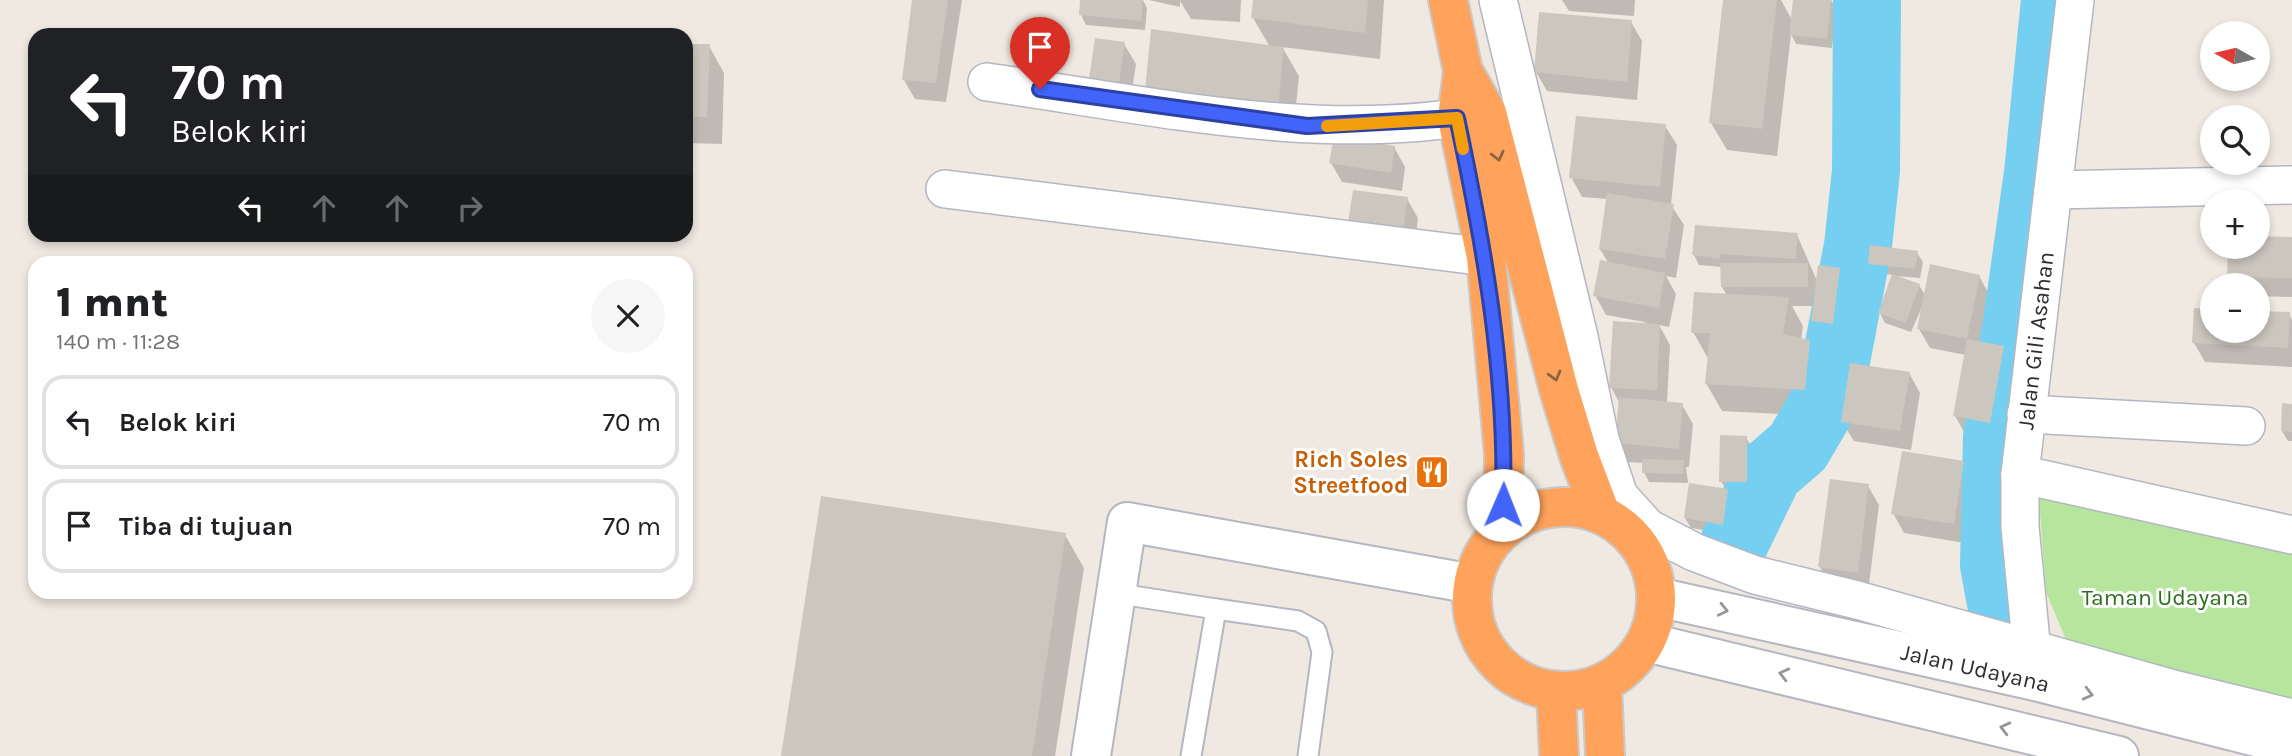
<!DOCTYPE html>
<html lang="id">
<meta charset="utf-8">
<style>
:root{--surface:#fff;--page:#f6f6f6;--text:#202124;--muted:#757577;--line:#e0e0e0}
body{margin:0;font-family:Karla,sans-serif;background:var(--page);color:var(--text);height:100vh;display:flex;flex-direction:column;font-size:26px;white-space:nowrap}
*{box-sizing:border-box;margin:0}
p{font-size:23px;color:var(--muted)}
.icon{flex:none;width:38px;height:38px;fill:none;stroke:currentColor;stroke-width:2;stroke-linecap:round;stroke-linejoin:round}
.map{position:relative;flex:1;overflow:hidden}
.details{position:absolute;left:28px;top:256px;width:665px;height:343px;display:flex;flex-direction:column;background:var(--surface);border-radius:21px;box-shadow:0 4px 10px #0003}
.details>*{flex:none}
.top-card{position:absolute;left:28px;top:28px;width:665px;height:214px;border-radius:21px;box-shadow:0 4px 10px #0003;background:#202124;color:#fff;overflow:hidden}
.needle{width:46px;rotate:278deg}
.tools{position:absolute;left:2200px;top:21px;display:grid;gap:14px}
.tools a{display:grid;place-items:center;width:70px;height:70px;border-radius:50%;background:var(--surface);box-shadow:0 4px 10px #0003;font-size:35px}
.pin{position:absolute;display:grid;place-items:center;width:60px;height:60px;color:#fff;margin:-72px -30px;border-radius:50% 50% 50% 0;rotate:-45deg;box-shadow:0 0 7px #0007}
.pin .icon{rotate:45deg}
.me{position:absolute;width:77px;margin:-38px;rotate:1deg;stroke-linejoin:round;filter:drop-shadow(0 0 5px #0008)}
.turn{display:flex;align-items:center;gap:24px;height:147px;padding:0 28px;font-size:32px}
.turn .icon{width:91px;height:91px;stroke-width:2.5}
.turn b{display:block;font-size:49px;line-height:60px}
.lanes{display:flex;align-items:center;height:66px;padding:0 28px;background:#0003;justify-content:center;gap:35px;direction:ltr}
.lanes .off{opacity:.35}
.round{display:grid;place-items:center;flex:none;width:74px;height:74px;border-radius:37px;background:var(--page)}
.headline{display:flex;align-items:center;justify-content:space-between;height:119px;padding:0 28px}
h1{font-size:42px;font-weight:800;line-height:52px}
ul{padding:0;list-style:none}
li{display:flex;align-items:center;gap:21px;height:94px;margin:0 14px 10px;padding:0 14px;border:4px solid var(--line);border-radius:21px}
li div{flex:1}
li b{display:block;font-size:26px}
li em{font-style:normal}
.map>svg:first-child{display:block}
.green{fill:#b6e59e}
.shadow{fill:#0003}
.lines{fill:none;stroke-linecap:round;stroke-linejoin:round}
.river{stroke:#75cff0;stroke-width:68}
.building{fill:#cbc7bf}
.lane-casing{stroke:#b4b7c1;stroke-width:23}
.street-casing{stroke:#b4b7c1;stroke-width:40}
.secondary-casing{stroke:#b4b7c1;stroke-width:42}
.highway-casing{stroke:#c9c9c9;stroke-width:42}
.lane{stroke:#fff;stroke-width:19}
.street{stroke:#fff;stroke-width:37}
.secondary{stroke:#fff;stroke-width:38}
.highway{stroke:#ffa35c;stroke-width:38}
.oneway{stroke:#8c6343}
.oneway2{stroke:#969696}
.route-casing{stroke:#2b41a3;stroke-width:18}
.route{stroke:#4264fb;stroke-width:12}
.slow{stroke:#f59e0b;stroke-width:12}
.labels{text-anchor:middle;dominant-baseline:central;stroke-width:6;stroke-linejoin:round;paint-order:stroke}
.street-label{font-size:23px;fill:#2e2e2e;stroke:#fff}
.food-label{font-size:23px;font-weight:bold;fill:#c56008;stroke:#fff;text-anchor:end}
.park-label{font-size:23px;fill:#2c6e1b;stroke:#fff}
</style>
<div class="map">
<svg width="2292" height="756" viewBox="0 0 2292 756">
<rect width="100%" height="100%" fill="#efe9e1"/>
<polygon class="green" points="2038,485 2292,548 2292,709 2072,654 2046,592"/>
<g class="shadow">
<polygon points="914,0 962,0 946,102 915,99 904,80"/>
<polygon points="1082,0 1143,0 1147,8 1145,30 1086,25 1081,15"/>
<polygon points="1149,0 1241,0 1240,22 1191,19 1180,1 1180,7"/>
<polygon points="1255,0 1384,0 1380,59 1282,47 1299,76 1293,136 1163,117 1270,47 1253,18"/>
<polygon points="1562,0 1635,0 1634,16 1569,11"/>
<polygon points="1725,0 1781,0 1792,20 1795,0 1831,0 1836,8 1832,48 1796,44 1791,34 1777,156 1727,150 1711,123"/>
<polygon points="1631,22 1642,41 1637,100 1547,91 1536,72"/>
<polygon points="1124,44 1136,64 1128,116 1100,111"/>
<polygon points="686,45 709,46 724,73 722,144 686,143"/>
<polygon points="1665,126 1677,145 1671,205 1684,225 1676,278 1666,276 1676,294 1669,327 1659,325 1670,345 1667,403 1682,405 1693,424 1689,467 1686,467 1688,483 1649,482 1644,472 1644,463 1628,462 1617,443 1620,404 1611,387 1645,322 1606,315 1595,295 1609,264 1600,249 1608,199 1582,197 1571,177"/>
<polygon points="1394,147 1405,167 1402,191 1342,182 1331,163"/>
<polygon points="1407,199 1418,218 1414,250 1361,243"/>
<polygon points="1797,235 1818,283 1839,270 1844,280 1838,333 1819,330 1813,320 1815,306 1792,306 1803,326 1801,340 1809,341 1824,369 1820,416 1722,411 1706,383 1709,360 1693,332 1727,296 1722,287 1722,267 1699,265 1694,255"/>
<polygon points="2258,238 2292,239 2292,297 2258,296 2258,285 2234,285 2229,276 2230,247 2258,247"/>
<polygon points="1917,253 1923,262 1920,278 1896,276 1919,285 1926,297 1979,276 1990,296 1980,343 2003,347 2015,367 2000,441 1966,435 1955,416 1966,355 1930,348 1919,329 1925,300 1911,332 1885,323 1880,313 1894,275 1875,273 1870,264"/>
<polygon points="2212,310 2212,331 2258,331 2258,313 2289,314 2292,320 2292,367 2205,362 2194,343"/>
<polygon points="1909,373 1920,393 1911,450 1854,441 1842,422"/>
<polygon points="2292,406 2292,441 2288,441 2282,431"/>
<polygon points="1746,438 1752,447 1751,491 1728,491 1733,500 1728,534 1691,528 1685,518 1726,490 1721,481"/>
<polygon points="1963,463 1975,482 1965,543 1904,533 1893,513"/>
<polygon points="1868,486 1879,505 1868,592 1831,587 1820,567"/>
<polygon points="1065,535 1084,568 1055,756 783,756"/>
</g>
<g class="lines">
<g class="river">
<polyline points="1732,548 1769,472 1798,447 1819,411 1834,371 1858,246 1866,171 1867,0"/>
<polyline points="2005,624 1994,565 1997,437 2017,323 2038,173 2055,0"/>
</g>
</g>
<g class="building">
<polygon points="912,0 948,0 936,83 902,80"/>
<polygon points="1080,0 1143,0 1141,21 1079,15"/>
<polygon points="1253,0 1368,0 1365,33 1251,18"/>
<polygon points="1723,0 1777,0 1762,129 1709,123"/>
<polygon points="1793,0 1831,0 1827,39 1789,35"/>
<polygon points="1539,12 1632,20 1627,82 1534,72"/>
<polygon points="1151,29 1284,47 1278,109 1145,90"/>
<polygon points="1095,38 1125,42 1117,97 1087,92"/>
<polygon points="686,44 710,44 707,117 686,117"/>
<polygon points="1576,116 1666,124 1660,187 1569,178"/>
<polygon points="1334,136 1395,146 1391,173 1329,163"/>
<polygon points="1353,190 1408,197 1403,231 1348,224"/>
<polygon points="1607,193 1674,204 1665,259 1599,249"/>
<polygon points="1695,225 1798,233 1796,259 1721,254 1720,259 1692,255"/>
<polygon points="2258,236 2292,237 2292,278 2227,277 2228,247 2258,247"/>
<polygon points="1870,245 1918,251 1915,269 1868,264"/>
<polygon points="1600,260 1665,273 1659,308 1593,296"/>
<polygon points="1720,263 1808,263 1808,287 1721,287"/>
<polygon points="1930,264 1980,275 1967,339 1917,329"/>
<polygon points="1818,265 1840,268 1833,324 1811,321"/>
<polygon points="1892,274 1920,284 1906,323 1878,313"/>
<polygon points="1694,292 1789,297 1783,334 1810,340 1805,390 1705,384 1710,333 1691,333"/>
<polygon points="2194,308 2212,309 2212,331 2258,331 2258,311 2290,312 2288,348 2192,343"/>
<polygon points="1613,321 1660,324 1657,390 1609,388"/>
<polygon points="1967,339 2004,346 1990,423 1953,416"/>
<polygon points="1850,363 1910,372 1900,431 1841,422"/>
<polygon points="1619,397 1683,403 1679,449 1615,443"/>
<polygon points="2282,403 2292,404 2292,432 2281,431"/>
<polygon points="1720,435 1747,436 1747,482 1719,482"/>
<polygon points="1902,451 1964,461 1954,524 1891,514"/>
<polygon points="1642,459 1684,460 1683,474 1642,473"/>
<polygon points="1830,479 1869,484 1858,573 1818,567"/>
<polygon points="1689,483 1728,489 1723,525 1684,518"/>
<polygon points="821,496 1066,533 1032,756 781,756"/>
</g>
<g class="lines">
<g class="lane-casing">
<g id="lane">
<polyline points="1114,593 1216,609 1191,756"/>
<polyline points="1216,609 1298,621 1316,631 1322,652 1308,756"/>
</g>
</g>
<g class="street-casing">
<g id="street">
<polyline points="1498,0 1579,337 1600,439 1619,496 1648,528 1694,552 1755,575 1857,600 2177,690 2292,718"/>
<path d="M987,82c164,23 334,63 499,31"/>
<polyline points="945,189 1486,257"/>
<polyline points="2053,190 2292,185"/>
<polyline points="2026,414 2246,426"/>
<polyline points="2020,474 2292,535"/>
<path id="s1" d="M2034,673l-14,-146v-53l55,-474"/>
</g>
</g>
<g class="secondary-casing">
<g id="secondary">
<path id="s2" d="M1657,597l378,84 257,65"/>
<polyline points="1646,642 2119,756"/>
<polyline points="1091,756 1127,522 1473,584"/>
</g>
</g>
<g class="highway-casing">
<g id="highway">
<polyline points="1448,0 1463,71 1457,118 1486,257 1504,454 1503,530"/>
<polyline points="1463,71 1487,113 1559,390 1579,456 1601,514"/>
<circle cx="1564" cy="599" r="92"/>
<polyline points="1602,684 1605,756"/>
<polyline points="1556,692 1559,756"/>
</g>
</g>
<use href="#lane" class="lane"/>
<use href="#street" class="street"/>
<use href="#secondary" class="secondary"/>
<use href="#highway" class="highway"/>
</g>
<defs><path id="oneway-chevron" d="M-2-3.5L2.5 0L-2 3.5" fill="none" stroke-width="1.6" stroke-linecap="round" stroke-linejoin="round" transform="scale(1.75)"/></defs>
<g class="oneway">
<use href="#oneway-chevron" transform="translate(1498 156) rotate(76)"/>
<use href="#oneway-chevron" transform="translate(1555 376) rotate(75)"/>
</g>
<g class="oneway2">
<use href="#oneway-chevron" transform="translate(1723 610) rotate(13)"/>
<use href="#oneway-chevron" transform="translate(1784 674) rotate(-166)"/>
<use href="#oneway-chevron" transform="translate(2088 694) rotate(14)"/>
<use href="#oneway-chevron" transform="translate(2005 728) rotate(-166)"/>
</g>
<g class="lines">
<g class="route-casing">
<path id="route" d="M1040,89l267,37 150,-8c27,127 50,257 46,387"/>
</g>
<use href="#route" class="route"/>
<polyline class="slow" points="1327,126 1457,118 1463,149"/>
</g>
<defs>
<g id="restaurant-square" transform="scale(1.75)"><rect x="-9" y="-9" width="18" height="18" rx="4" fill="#e8710a" stroke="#fff"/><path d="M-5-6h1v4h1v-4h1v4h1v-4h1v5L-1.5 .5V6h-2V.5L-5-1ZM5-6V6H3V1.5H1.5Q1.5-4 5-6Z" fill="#fff"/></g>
</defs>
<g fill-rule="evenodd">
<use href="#restaurant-square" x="1432" y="472"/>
</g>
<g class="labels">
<g class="street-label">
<text stroke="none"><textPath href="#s1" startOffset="334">Jalan Gili Asahan</textPath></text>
<text stroke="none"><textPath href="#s2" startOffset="326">Jalan Udayana</textPath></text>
</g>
<g class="food-label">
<text x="1408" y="459">Rich Soles<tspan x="1408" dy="26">Streetfood</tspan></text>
</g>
<g class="park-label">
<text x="2165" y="597">Taman Udayana</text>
</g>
</g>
</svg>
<div class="tools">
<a><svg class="needle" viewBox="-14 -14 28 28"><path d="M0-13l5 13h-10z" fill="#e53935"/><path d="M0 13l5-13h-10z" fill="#757577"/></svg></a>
<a><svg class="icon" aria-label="search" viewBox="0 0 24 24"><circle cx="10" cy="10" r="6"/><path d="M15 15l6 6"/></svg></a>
<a>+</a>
<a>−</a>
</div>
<div class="pin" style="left:1040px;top:89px;background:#d93025"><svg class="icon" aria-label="arrive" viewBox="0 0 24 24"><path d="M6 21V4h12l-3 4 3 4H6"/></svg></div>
<svg class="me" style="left:1503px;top:505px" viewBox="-20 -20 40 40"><circle r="19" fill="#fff"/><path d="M0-13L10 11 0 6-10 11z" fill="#4264fb"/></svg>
<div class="top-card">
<div class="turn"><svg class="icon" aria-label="left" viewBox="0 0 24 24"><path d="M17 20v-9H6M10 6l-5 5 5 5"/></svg><div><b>70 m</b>Belok kiri</div></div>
<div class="lanes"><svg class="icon" aria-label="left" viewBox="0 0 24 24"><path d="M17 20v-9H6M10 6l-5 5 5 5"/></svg><svg class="icon off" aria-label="ahead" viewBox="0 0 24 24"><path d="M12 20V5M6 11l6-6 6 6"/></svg><svg class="icon off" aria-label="ahead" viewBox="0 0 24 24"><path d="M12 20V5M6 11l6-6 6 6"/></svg><svg class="icon off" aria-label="right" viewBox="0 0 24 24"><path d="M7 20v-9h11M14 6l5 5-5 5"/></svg></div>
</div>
<section class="details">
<div class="headline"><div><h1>1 mnt</h1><p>140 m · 11:28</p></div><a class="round"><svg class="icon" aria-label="close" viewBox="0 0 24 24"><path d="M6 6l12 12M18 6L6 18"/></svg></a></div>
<ul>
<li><svg class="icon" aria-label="left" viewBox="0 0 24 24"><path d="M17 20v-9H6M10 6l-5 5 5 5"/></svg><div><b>Belok kiri</b></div><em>70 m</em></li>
<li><svg class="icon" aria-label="arrive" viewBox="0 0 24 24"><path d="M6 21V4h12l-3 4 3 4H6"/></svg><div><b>Tiba di tujuan</b></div><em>70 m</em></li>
</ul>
</section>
</div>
